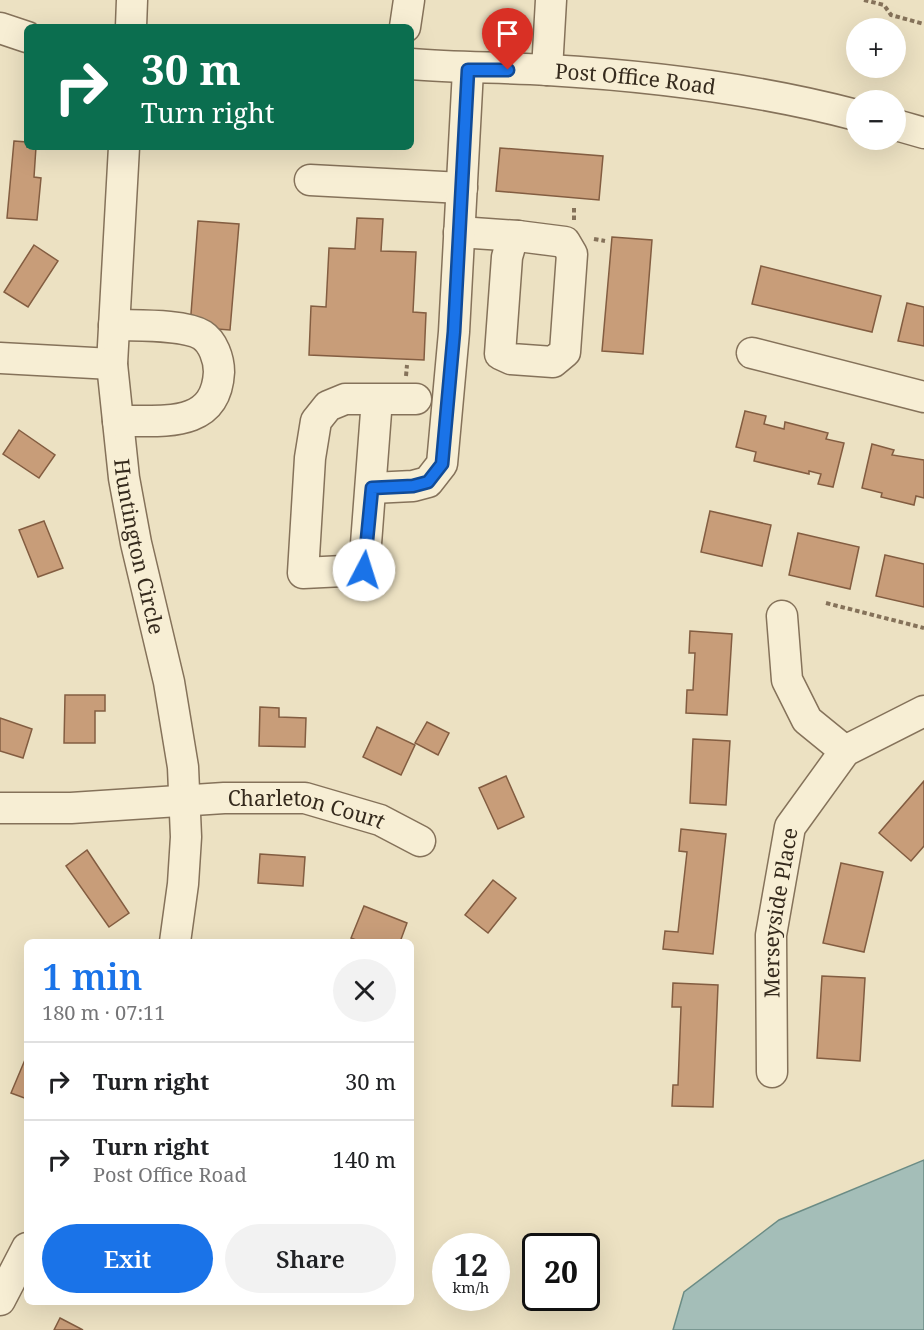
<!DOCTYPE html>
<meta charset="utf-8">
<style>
:root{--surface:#fff;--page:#f2f2f2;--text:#202124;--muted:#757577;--line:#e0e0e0;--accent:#1a73e8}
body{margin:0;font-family:"Noto Serif",serif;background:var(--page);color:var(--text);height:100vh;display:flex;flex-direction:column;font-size:22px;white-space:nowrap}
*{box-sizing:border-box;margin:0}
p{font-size:20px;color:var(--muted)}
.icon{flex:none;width:33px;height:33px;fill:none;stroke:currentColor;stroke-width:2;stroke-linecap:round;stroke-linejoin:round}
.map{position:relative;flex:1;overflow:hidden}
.drawer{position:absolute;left:24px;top:939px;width:390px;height:366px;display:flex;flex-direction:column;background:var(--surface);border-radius:9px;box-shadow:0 6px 24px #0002}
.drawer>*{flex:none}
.guide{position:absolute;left:24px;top:24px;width:390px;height:126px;border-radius:9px;box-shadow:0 6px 24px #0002;background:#0b6e4f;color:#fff;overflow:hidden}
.buttons{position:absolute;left:846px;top:18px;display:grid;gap:12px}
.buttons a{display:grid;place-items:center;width:60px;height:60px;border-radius:50%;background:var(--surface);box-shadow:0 6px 24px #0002;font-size:30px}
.speed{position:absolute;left:432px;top:1233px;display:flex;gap:12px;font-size:30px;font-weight:700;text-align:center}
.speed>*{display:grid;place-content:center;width:78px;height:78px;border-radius:50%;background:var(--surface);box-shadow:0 6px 24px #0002;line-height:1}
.speed small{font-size:15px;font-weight:400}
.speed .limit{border:3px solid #111;border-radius:9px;background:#fff;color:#111}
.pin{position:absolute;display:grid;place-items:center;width:51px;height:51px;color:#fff;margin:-62px -26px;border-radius:50% 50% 50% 0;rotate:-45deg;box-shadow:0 0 6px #0007}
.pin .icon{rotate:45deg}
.me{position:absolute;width:66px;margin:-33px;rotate:5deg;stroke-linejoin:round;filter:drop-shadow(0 0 4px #0008)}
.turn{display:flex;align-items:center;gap:21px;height:126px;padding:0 18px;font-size:27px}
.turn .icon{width:78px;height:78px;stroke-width:2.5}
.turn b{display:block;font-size:42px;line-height:51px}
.round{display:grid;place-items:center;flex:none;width:63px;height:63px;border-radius:32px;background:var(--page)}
.headline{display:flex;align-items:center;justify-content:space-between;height:102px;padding:0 18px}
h1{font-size:36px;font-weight:600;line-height:45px;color:var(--accent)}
.primary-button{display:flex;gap:12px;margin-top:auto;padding:12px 18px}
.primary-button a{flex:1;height:69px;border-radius:36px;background:var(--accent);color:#fff;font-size:24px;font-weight:600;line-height:69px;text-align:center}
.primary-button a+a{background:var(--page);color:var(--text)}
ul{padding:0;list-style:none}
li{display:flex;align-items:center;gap:18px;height:78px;padding:0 18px;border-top:2px solid var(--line)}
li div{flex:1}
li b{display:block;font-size:22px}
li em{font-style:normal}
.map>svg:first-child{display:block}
.water{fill:#a4beb8;stroke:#6b8c85;stroke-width:1.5}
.building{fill:#c89d79;stroke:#835d41;stroke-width:1.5}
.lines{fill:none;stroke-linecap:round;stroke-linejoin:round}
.minor-casing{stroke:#85725a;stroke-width:33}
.path{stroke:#85725a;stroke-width:4;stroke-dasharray:4.5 3;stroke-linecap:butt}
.minor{stroke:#f7eed4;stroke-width:30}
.route-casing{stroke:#114b97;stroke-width:15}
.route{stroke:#1a73e8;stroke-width:10}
.labels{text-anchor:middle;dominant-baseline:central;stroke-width:5;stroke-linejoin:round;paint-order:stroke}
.street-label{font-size:21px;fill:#352a1d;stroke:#f4ebd1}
</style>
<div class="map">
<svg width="924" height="1330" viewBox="0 0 924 1330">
<rect width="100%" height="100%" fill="#ece1c2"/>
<polygon class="water" points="924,1160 924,1330 673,1330 684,1292 779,1220"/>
<g class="building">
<polygon points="14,141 27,142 27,147 36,147 34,177 41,178 37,220 7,218"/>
<polygon points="500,148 603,156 599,200 496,191"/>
<polygon points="357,218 383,219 381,251 416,252 413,312 426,313 424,360 309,355 311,306 326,307 329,248 355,249"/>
<polygon points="198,221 239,224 230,330 190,327"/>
<polygon points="612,237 652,240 643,354 602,351"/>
<polygon points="34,245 58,261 28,307 4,292"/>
<polygon points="761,266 881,296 872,332 752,304"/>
<polygon points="907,303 924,307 924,346 898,341"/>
<polygon points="745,411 766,416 764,424 784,429 785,422 828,433 826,439 844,443 833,487 818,484 821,474 809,471 809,474 754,461 756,452 736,447"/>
<polygon points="19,430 55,455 39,478 3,454"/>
<polygon points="872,444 894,450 892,455 924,460 924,498 916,496 914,505 881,497 882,493 862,488"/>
<polygon points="710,511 771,525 762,566 701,552"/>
<polygon points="44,521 63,568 38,577 19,530"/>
<polygon points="798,533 859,547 850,589 789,575"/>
<polygon points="885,555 924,564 924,607 876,596"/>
<polygon points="690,631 732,634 727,715 686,713 687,690 693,690 695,653 689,653"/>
<polygon points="65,695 105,695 105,711 95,711 95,743 64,743"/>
<polygon points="260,707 279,708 279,717 306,718 305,747 259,746"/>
<polygon points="0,718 32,729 23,758 0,751"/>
<polygon points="427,722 449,733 438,755 415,743"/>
<polygon points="377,727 415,745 401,775 363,757"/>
<polygon points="693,739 730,741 726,805 690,803"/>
<polygon points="506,776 524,817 498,829 479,788"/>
<polygon points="924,781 924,846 911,861 879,833"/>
<polygon points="681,829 726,834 713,954 663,949 665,931 678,932 687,852 679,851"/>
<polygon points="87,850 129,913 109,927 66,866"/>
<polygon points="260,854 305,857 303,886 258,883"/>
<polygon points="841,863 883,872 864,952 823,943"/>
<polygon points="493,880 516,898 488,933 465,915"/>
<polygon points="364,906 407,923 400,942 361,942 351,938"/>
<polygon points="822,976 865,978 860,1061 817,1058"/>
<polygon points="673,983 718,985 713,1107 672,1106 673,1085 678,1085 681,1007 672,1007"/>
<polygon points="27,1055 27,1099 11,1093"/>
<polygon points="60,1318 83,1330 54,1330"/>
</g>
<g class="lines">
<g class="minor-casing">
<g id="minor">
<polyline points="131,27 132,0"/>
<polyline points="405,27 409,0"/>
<polyline points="0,28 27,37"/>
<path id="s1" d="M411,64c46,4 91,3 137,6 103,6 209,19 308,45"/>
<polyline points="547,70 551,0"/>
<polyline points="896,125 924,133"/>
<path id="s2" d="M124,147l-12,217 12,114 12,65 33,139 14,85 3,70 -3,47 -8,58"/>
<polyline points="310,180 462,188"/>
<polyline points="459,232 518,236"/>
<polygon points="518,236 565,242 572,254 565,352 553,362 511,359 500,354 507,257 511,243"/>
<path d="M114,325c23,1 69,-1 88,10 11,7 17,24 17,37 -3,58 -58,48 -101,49"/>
<polyline points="752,353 924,397"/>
<polyline points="0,358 112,364"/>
<polyline points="377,399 364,570 303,573 310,458 316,421 328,406 345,399 416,399"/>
<polyline points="372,488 413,486 428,482 442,464 454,332 468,70"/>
<polyline points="782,616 787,680 807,720 845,751"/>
<path id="s3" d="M0,808h71l153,-10h81l75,22 40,21"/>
<path id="s4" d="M772,1072l-1,-137 19,-108 55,-76 79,-40"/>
<polyline points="0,1300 27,1248"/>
</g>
</g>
<g class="path">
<polyline points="864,0 884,5 891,15 924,24"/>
<polyline points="574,220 574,207"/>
<polyline points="594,239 605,241"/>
<polyline points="406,376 407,365"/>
<polyline points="826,603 924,628"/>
</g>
<use href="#minor" class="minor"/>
</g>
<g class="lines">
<g class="route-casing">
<polyline id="route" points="364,570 372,488 413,486 428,482 442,464 454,332 468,70 508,70"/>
</g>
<use href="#route" class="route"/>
</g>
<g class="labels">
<g class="street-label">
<text stroke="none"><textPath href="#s1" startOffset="225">Post Office Road</textPath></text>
<text stroke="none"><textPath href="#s2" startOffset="402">Huntington Circle</textPath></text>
<text stroke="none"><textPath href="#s3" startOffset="308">Charleton Court</textPath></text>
<text stroke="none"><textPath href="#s4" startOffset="160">Merseyside Place</textPath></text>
</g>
</g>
</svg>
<div class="buttons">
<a>+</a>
<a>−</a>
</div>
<div class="speed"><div>12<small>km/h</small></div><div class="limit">20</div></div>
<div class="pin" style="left:508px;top:70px;background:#d93025"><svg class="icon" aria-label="arrive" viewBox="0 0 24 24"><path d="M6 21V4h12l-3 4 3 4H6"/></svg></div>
<svg class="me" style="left:364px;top:570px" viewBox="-20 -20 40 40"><circle r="19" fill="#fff"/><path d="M0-13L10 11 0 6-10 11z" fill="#1a73e8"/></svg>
<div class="guide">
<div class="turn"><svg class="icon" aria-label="right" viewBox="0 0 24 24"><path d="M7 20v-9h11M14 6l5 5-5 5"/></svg><div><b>30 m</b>Turn right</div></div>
</div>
<section class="drawer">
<div class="headline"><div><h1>1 min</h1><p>180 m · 07:11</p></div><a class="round"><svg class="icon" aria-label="close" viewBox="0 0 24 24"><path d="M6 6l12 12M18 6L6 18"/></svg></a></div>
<ul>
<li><svg class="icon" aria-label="right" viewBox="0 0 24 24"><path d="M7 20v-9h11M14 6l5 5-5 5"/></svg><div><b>Turn right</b></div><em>30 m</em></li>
<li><svg class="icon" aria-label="right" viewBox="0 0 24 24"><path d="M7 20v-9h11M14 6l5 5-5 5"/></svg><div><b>Turn right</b><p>Post Office Road</p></div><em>140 m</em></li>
</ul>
<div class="primary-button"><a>Exit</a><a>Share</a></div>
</section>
</div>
